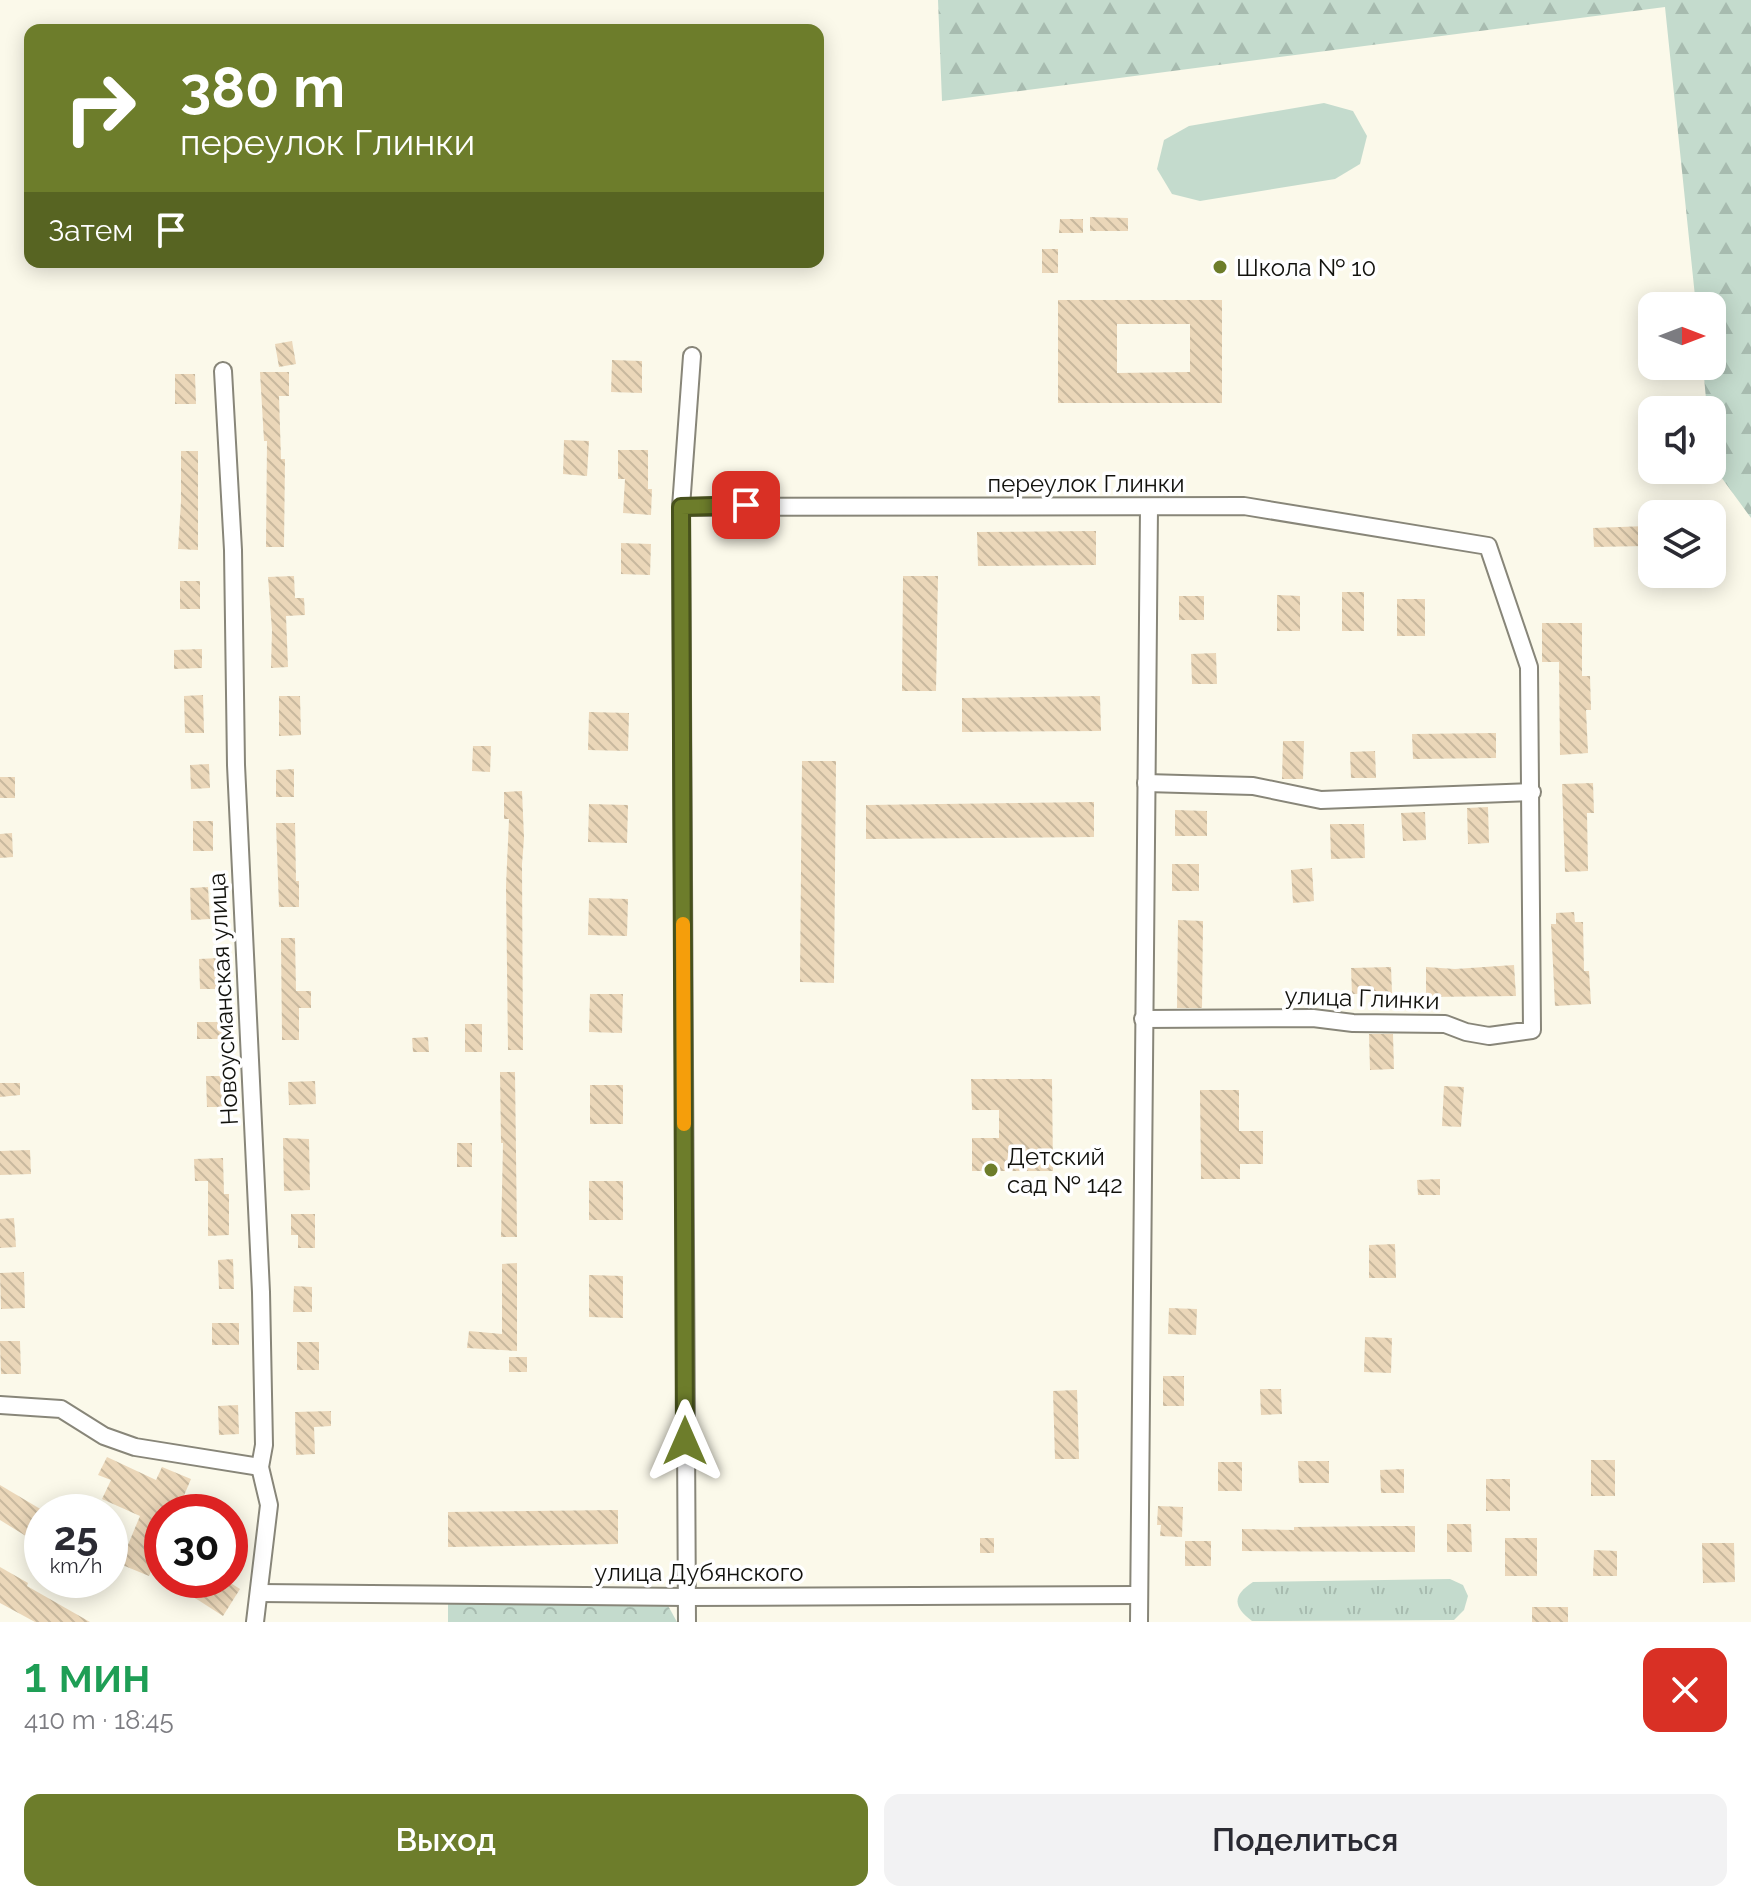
<!DOCTYPE html>
<html lang="ru">
<meta charset="utf-8">
<style>
:root{--surface:#fff;--page:#f2f2f3;--text:#2b2b33;--muted:#7c7c81;--accent:#6d7d2b}
body{margin:0;font-family:Raleway,sans-serif;background:var(--page);color:var(--text);height:100vh;display:flex;flex-direction:column;font-size:30px;white-space:nowrap}
*{box-sizing:border-box;margin:0}
p{font-size:26px;color:var(--muted)}
.icon{flex:none;width:44px;height:44px;fill:none;stroke:currentColor;stroke-width:2;stroke-linecap:round;stroke-linejoin:round}
.map{position:relative;height:1622px;overflow:hidden}
.drawer{display:flex;flex-direction:column;background:var(--surface);flex:1}
.drawer>*{flex:none}
.guide{position:absolute;left:24px;top:24px;width:800px;height:244px;border-radius:16px;box-shadow:0 4px 20px #0003;background:#6d7d2b;color:#fff;overflow:hidden}
.needle{width:52px;rotate:90deg}
.tools{position:absolute;left:1638px;top:292px;display:grid;gap:16px}
.tools a{display:grid;place-items:center;width:88px;height:88px;border-radius:16px;background:var(--surface);box-shadow:0 4px 20px #0003;font-size:40px}
.speed{position:absolute;left:24px;top:1494px;display:flex;gap:16px;font-size:40px;font-weight:700;text-align:center}
.speed>*{display:grid;place-content:center;width:104px;height:104px;border-radius:50%;background:var(--surface);box-shadow:0 4px 20px #0003;line-height:1}
.speed small{font-size:20px;font-weight:400}
.speed .limit{border:12px solid #d22;background:#fff;color:#111}
.pin{position:absolute;display:grid;place-items:center;width:68px;height:68px;color:#fff;margin:-34px;border-radius:16px;box-shadow:0 4px 12px #0006}
.me{position:absolute;width:88px;margin:-44px;rotate:0deg;stroke-linejoin:round;filter:drop-shadow(0 0 6px #0008)}
.turn{display:flex;align-items:center;gap:28px;height:168px;padding:0 24px;font-size:36px}
.turn .icon{width:104px;height:104px;stroke-width:2.5}
.turn b{display:block;font-size:56px;line-height:68px}
.then{display:flex;align-items:center;height:76px;padding:0 24px;background:#0003;gap:16px;font-size:30px}
.round{display:grid;place-items:center;flex:none;width:84px;height:84px;border-radius:16px;background:var(--page)}
.summary{display:flex;align-items:center;justify-content:space-between;height:136px;padding:0 24px}
h1{font-size:48px;font-weight:600;line-height:60px;color:#1e9e55}
.primary-button{display:flex;gap:16px;margin-top:auto;padding:16px 24px}
.primary-button a{flex:1;height:92px;border-radius:16px;background:var(--accent);color:#fff;font-size:32px;font-weight:600;line-height:92px;text-align:center}
.primary-button a+a{background:var(--page);color:var(--text)}
.map>svg:first-child{display:block}
.grass{fill:url(#grass-tufts)}
.forest{fill:url(#forest-firs)}
.park{fill:url(#park-crowns)}
.pitch{fill:#c4dbcd}
.building{fill:url(#building-back-hatch);fill-rule:evenodd}
.lines{fill:none;stroke-linecap:round;stroke-linejoin:round}
.minor-casing{stroke:#888679;stroke-width:20}
.minor{stroke:#fff;stroke-width:16}
.route-casing{stroke:#47511c;stroke-width:20}
.route{stroke:#6d7d2b;stroke-width:14}
.slow{stroke:#f59e0b;stroke-width:14}
.poi-dot{fill:#6d7d2b;stroke:#fff;stroke-width:3}
.labels{text-anchor:middle;dominant-baseline:central;stroke-width:7;stroke-linejoin:round;paint-order:stroke}
.poi-label{font-size:24px;fill:#12120d;stroke:#fff;text-anchor:start}
.street-label{font-size:24px;fill:#12120d;stroke:#fff}
</style>
<div class="map">
<svg width="1751" height="1622" viewBox="0 0 1751 1622">
<defs>
<pattern id="grass-tufts" width="24" height="20" patternUnits="userSpaceOnUse" patternTransform="scale(2)"><rect width="24" height="20" fill="#c4dbcd"/><path d="M3 7l-1-3M5 7V3M7 7l1-3M15 17l-1-3M17 17v-4M19 17l1-3" fill="none" stroke="#a7bbaf"/></pattern>
<pattern id="forest-firs" width="22" height="20" patternUnits="userSpaceOnUse" patternTransform="scale(2)"><rect width="22" height="20" fill="#c4dbcd"/><path d="M5 1l3.5 6h-7zM16 11l3.5 6h-7z" fill="#a7bbaf"/></pattern>
<pattern id="park-crowns" width="20" height="18" patternUnits="userSpaceOnUse" patternTransform="scale(2)"><rect width="20" height="18" fill="#c4dbcd"/><path d="M2 6a3 3 0 1 1 6 0M12 15a3 3 0 1 1 6 0" fill="none" stroke="#a7bbaf"/></pattern>
<pattern id="building-back-hatch" width="6" height="6" patternUnits="userSpaceOnUse" patternTransform="scale(2)"><rect width="6" height="6" fill="#ebd7b9"/><path d="M-1 5l2 2M0 0l6 6M5-1l2 2" fill="none" stroke="#c8b89e"/></pattern>
</defs>
<rect width="100%" height="100%" fill="#fbf9ea"/>
<path class="grass" d="M1450,1579l13,6 5,11 -4,14 -10,10 -202,1c-20,-15 -19,-26 1,-39z"/>
<polygon class="forest" points="938,0 1751,0 1751,518 1713,466 1712,410 1707,410 1703,366 1712,366 1712,306 1696,306 1665,7 942,101"/>
<polygon class="park" points="448,1601 666,1602 677,1622 448,1622"/>
<polygon class="pitch" points="1324,103 1353,111 1367,136 1360,164 1335,179 1200,201 1172,194 1157,169 1164,140 1189,126"/>
<g class="building">
<polygon points="1090,217 1128,218 1128,231 1090,231"/>
<polygon points="1060,219 1083,219 1083,233 1059,233"/>
<rect x="1042" y="249" width="16" height="24"/>
<path d="M1058,300h164v103h-164zM1117,324h73v48l-73,1z"/>
<polygon points="292,341 296,364 279,367 275,344"/>
<polygon points="612,360 642,361 642,393 611,392"/>
<polygon points="260,372 289,372 289,396 279,396 281,459 285,459 284,547 266,547 267,441 264,441"/>
<polygon points="175,374 195,374 196,404 175,404"/>
<polygon points="564,440 589,441 587,476 563,474"/>
<polygon points="618,450 648,450 648,489 652,489 651,515 623,513 625,479 618,479"/>
<polygon points="181,451 198,451 198,550 178,549 181,502"/>
<polygon points="1647,526 1647,546 1594,547 1593,528"/>
<polygon points="1096,531 1096,565 978,566 977,532"/>
<polygon points="621,543 651,544 650,575 621,574"/>
<polygon points="294,576 295,598 304,598 305,615 286,616 288,667 271,668 272,630 268,577"/>
<polygon points="903,576 938,576 936,691 902,691"/>
<rect x="180" y="581" width="20" height="28"/>
<rect x="1342" y="592" width="22" height="39"/>
<polygon points="1277,595 1300,596 1300,631 1277,631"/>
<rect x="1179" y="596" width="25" height="24"/>
<rect x="1397" y="599" width="28" height="37"/>
<polygon points="1542,623 1582,623 1582,676 1590,676 1591,710 1586,710 1588,753 1560,755 1559,662 1542,662"/>
<polygon points="202,649 202,668 174,669 174,650"/>
<polygon points="1216,653 1217,684 1192,684 1191,654"/>
<polygon points="203,695 204,733 185,733 184,696"/>
<polygon points="279,696 300,696 301,735 279,736"/>
<polygon points="1100,696 1101,731 962,732 962,698"/>
<polygon points="589,712 629,713 628,751 588,750"/>
<polygon points="1496,733 1496,758 1413,759 1412,734"/>
<polygon points="1283,741 1304,741 1303,779 1282,779"/>
<polygon points="473,746 491,746 490,772 472,771"/>
<polygon points="1375,751 1376,778 1351,778 1350,752"/>
<polygon points="802,761 836,761 834,983 800,982"/>
<polygon points="209,764 210,788 191,789 190,765"/>
<polygon points="294,769 294,797 276,797 276,770"/>
<rect x="0" y="777" width="15" height="21"/>
<polygon points="1593,783 1594,813 1587,813 1588,871 1565,872 1562,784"/>
<polygon points="522,791 524,838 522,864 523,1050 508,1050 506,886 509,819 504,819 504,792"/>
<polygon points="1094,802 1094,837 866,839 866,805"/>
<polygon points="589,804 628,805 627,843 588,842"/>
<polygon points="1488,807 1489,843 1468,844 1467,808"/>
<polygon points="1175,810 1207,811 1207,836 1175,836"/>
<polygon points="1425,812 1426,840 1403,841 1401,813"/>
<rect x="193" y="821" width="20" height="30"/>
<polygon points="276,823 295,823 296,881 299,881 299,907 279,907"/>
<polygon points="1330,824 1364,824 1365,858 1331,859"/>
<polygon points="12,833 13,857 0,858 0,834"/>
<rect x="1172" y="864" width="27" height="27"/>
<polygon points="1312,868 1314,901 1293,903 1291,870"/>
<polygon points="208,887 210,919 191,920 190,888"/>
<polygon points="589,898 628,899 627,936 588,935"/>
<polygon points="1574,912 1575,922 1583,922 1584,971 1589,971 1591,1004 1555,1006 1551,924 1556,924 1556,913"/>
<polygon points="1178,920 1203,921 1202,1008 1177,1008"/>
<polygon points="281,938 295,938 296,991 311,991 311,1008 299,1008 299,1040 282,1040"/>
<polygon points="219,958 219,989 200,989 199,959"/>
<polygon points="1514,965 1516,996 1426,997 1426,967 1455,969"/>
<polygon points="1391,967 1392,993 1352,994 1351,968"/>
<polygon points="590,994 623,994 622,1033 589,1032"/>
<rect x="197" y="1022" width="25" height="17"/>
<rect x="465" y="1024" width="17" height="28"/>
<polygon points="1369,1034 1393,1034 1394,1069 1370,1070"/>
<polygon points="428,1037 429,1052 413,1052 412,1038"/>
<polygon points="500,1072 515,1072 517,1237 501,1237 503,1143 501,1143"/>
<polygon points="206,1076 224,1076 224,1107 207,1107"/>
<polygon points="971,1079 1052,1079 1053,1171 972,1171 972,1138 999,1138 999,1110 972,1110"/>
<polygon points="315,1081 316,1104 289,1105 288,1082"/>
<polygon points="0,1083 20,1083 20,1095 0,1097"/>
<rect x="590" y="1085" width="33" height="39"/>
<polygon points="1444,1086 1464,1087 1461,1127 1442,1126"/>
<polygon points="1200,1090 1239,1090 1239,1131 1263,1131 1263,1164 1240,1164 1240,1179 1201,1179"/>
<polygon points="283,1138 309,1139 310,1190 284,1191"/>
<rect x="457" y="1143" width="15" height="24"/>
<polygon points="30,1150 31,1174 0,1175 0,1151"/>
<polygon points="223,1158 224,1194 229,1194 229,1235 208,1236 208,1181 195,1181 194,1159"/>
<polygon points="1440,1179 1440,1195 1418,1195 1417,1180"/>
<rect x="589" y="1181" width="34" height="39"/>
<polygon points="291,1214 315,1214 315,1248 298,1248 298,1235 291,1235"/>
<polygon points="14,1218 16,1247 0,1248 0,1219"/>
<polygon points="1395,1244 1396,1278 1369,1278 1369,1245"/>
<polygon points="233,1259 234,1289 219,1289 218,1260"/>
<polygon points="517,1263 517,1351 467,1348 469,1331 502,1334 502,1264"/>
<polygon points="24,1272 25,1308 1,1309 0,1273"/>
<polygon points="589,1275 623,1276 623,1318 589,1317"/>
<polygon points="294,1286 312,1287 312,1312 293,1312"/>
<polygon points="1169,1308 1197,1309 1196,1335 1168,1334"/>
<rect x="212" y="1323" width="27" height="22"/>
<polygon points="1365,1337 1392,1338 1391,1373 1364,1372"/>
<polygon points="0,1341 20,1341 21,1374 1,1374"/>
<rect x="297" y="1342" width="22" height="28"/>
<rect x="509" y="1357" width="18" height="15"/>
<rect x="1163" y="1376" width="21" height="30"/>
<polygon points="1260,1389 1281,1389 1282,1414 1261,1415"/>
<polygon points="1077,1390 1079,1459 1055,1459 1053,1391"/>
<polygon points="238,1405 239,1434 219,1435 218,1406"/>
<polygon points="331,1411 331,1426 314,1427 315,1454 296,1455 295,1412"/>
<polygon points="107,1457 156,1480 162,1467 191,1479 177,1512 162,1512 162,1547 149,1576 120,1564 140,1516 102,1499 111,1480 98,1475"/>
<rect x="1591" y="1460" width="24" height="36"/>
<polygon points="1298,1461 1329,1461 1329,1483 1299,1483"/>
<rect x="1218" y="1462" width="24" height="29"/>
<polygon points="1404,1469 1404,1493 1381,1493 1380,1470"/>
<rect x="1486" y="1479" width="24" height="32"/>
<polygon points="0,1485 42,1510 42,1528 34,1541 0,1520"/>
<polygon points="1158,1506 1183,1507 1182,1537 1160,1536 1161,1525 1157,1525"/>
<polygon points="618,1510 618,1544 448,1547 448,1512"/>
<polygon points="1447,1524 1471,1524 1472,1552 1447,1552"/>
<polygon points="1388,1526 1415,1526 1415,1552 1242,1551 1242,1529 1294,1530 1294,1527"/>
<rect x="980" y="1538" width="14" height="15"/>
<rect x="1505" y="1538" width="32" height="38"/>
<rect x="1185" y="1541" width="26" height="25"/>
<polygon points="1702,1543 1734,1543 1735,1582 1703,1583"/>
<polygon points="1594,1550 1617,1551 1617,1576 1593,1576"/>
<polygon points="0,1567 28,1583 27,1586 90,1622 35,1622 0,1603"/>
<polygon points="167,1580 226,1580 240,1589 223,1616"/>
<rect x="1532" y="1607" width="36" height="15"/>
</g>
<g class="lines">
<g class="minor-casing">
<g id="minor">
<polyline points="223,371 233,550 236,765 261,1292 264,1445 260,1467 269,1505 255,1622"/>
<polyline points="681,507 1244,506 1488,546 1529,667 1532,1030 1489,1036 1466,1032 1445,1024 1353,1023 1313,1018 1143,1019"/>
<polyline points="1146,783 1253,786 1321,800 1532,792"/>
<polyline points="0,1405 61,1409 104,1436 135,1447 260,1467"/>
<polyline points="259,1593 686,1597 1138,1595"/>
<polyline points="687,1622 681,507 692,356"/>
<polyline points="1139,1622 1149,507"/>
</g>
</g>
<use href="#minor" class="minor"/>
</g>
<g class="lines">
<g class="route-casing">
<polyline id="route" points="685,1441 681,507 746,505"/>
</g>
<use href="#route" class="route"/>
<polyline class="slow" points="683,924 684,1124"/>
</g>
<g class="poi-dot">
<circle cx="1220" cy="267" r="8"/>
<circle cx="991" cy="1170" r="8"/>
</g>
<g class="labels">
<g class="poi-label">
<text x="1236" y="267">Школа № 10</text>
<text x="1007" y="1156">Детский<tspan x="1007" dy="28">сад № 142</tspan></text>
</g>
<g class="street-label">
<text x="1086" y="483">переулок Глинки</text>
<text transform="translate(1362 998) rotate(2)">улица Глинки</text>
<text transform="translate(223 999) rotate(-93)">Новоусманская улица</text>
<text x="699" y="1572">улица Дубянского</text>
</g>
</g>
</svg>
<div class="tools">
<a><svg class="needle" viewBox="-14 -14 28 28"><path d="M0-13l5 13h-10z" fill="#e53935"/><path d="M0 13l5-13h-10z" fill="#7c7c81"/></svg></a>
<a><svg class="icon" aria-label="sound" viewBox="0 0 24 24"><path d="M4 9h4l5-4v14l-5-4H4zM17 9q2 3 0 6"/></svg></a>
<a><svg class="icon" aria-label="layers" viewBox="0 0 24 24"><path d="M12 4l9 5-9 5-9-5zM3 14l9 5 9-5"/></svg></a>
</div>
<div class="speed"><div>25<small>km/h</small></div><div class="limit">30</div></div>
<div class="pin" style="left:746px;top:505px;background:#d93025"><svg class="icon" aria-label="arrive" viewBox="0 0 24 24"><path d="M6 21V4h12l-3 4 3 4H6"/></svg></div>
<svg class="me" style="left:685px;top:1441px" viewBox="-20 -20 40 40"><path d="M0-17L14 15 0 8-14 15z" fill="#6d7d2b" stroke="#fff" stroke-width="4"/></svg>
<div class="guide">
<div class="turn"><svg class="icon" aria-label="right" viewBox="0 0 24 24"><path d="M7 20v-9h11M14 6l5 5-5 5"/></svg><div><b>380 m</b>переулок Глинки</div></div>
<div class="then">Затем<svg class="icon" aria-label="arrive" viewBox="0 0 24 24"><path d="M6 21V4h12l-3 4 3 4H6"/></svg></div>
</div>
</div>
<section class="drawer">
<div class="summary"><div><h1>1 мин</h1><p>410 m · 18:45</p></div><a class="round" style="background:#d93025;color:#fff"><svg class="icon" aria-label="close" viewBox="0 0 24 24"><path d="M6 6l12 12M18 6L6 18"/></svg></a></div>
<div class="primary-button"><a>Выход</a><a>Поделиться</a></div>
</section>
